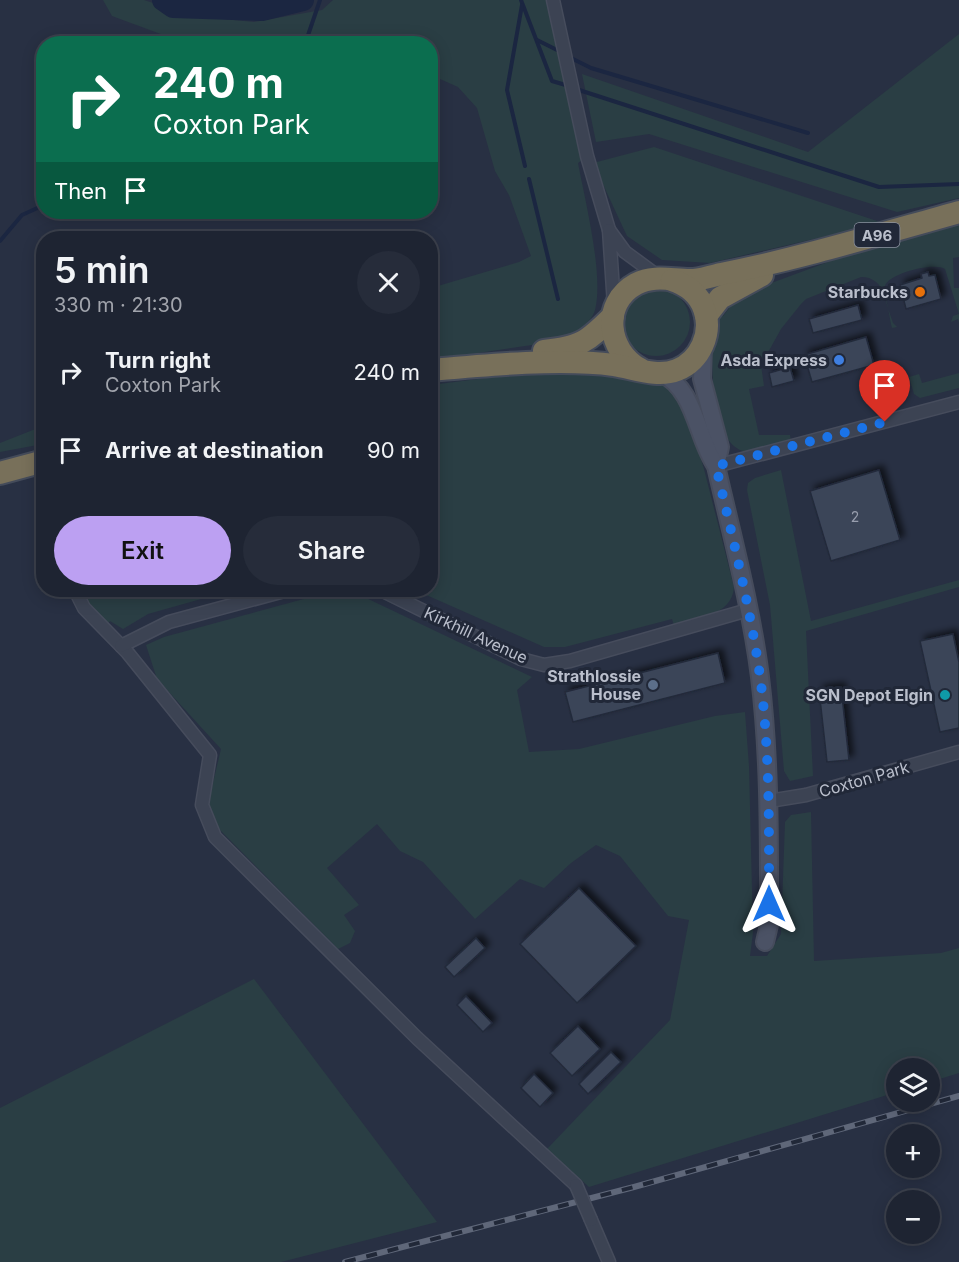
<!DOCTYPE html>
<meta charset="utf-8">
<style>
:root{--surface:#1e2432;--page:#262c3a;--text:#f1f3f6;--muted:#a1a4ac;--line:#3c414d;--accent:#bca0f2}
body{margin:0;font-family:Inter,sans-serif;background:var(--page);color:var(--text);height:100vh;display:flex;flex-direction:column;font-size:22px;white-space:nowrap}
*{box-sizing:border-box;margin:0}
p{font-size:20px;color:var(--muted)}
.icon{flex:none;width:33px;height:33px;fill:none;stroke:currentColor;stroke-width:2;stroke-linecap:round;stroke-linejoin:round}
.map{position:relative;flex:1;overflow:hidden}
.side{position:absolute;left:36px;top:231px;width:402px;height:366px;display:flex;flex-direction:column;background:var(--surface);border-radius:24px;box-shadow:0 3px 15px #0003,0 0 0 2px var(--line)}
.side>*{flex:none}
.top-card{position:absolute;left:36px;top:36px;width:402px;height:183px;border-radius:24px;box-shadow:0 3px 15px #0003,0 0 0 2px var(--line);background:#0b6e4f;color:#fff;overflow:hidden}
.controls{position:absolute;left:886px;top:1058px;display:grid;gap:12px}
.controls a{display:grid;place-items:center;width:54px;height:54px;border-radius:50%;background:var(--surface);box-shadow:0 3px 15px #0003,0 0 0 2px var(--line);font-size:30px}
.pin{position:absolute;display:grid;place-items:center;width:51px;height:51px;color:#fff;margin:-62px -26px;border-radius:50% 50% 50% 0;rotate:-45deg;box-shadow:0 0 6px #0007}
.pin .icon{rotate:45deg}
.me{position:absolute;width:66px;margin:-33px;rotate:0deg;stroke-linejoin:round;filter:drop-shadow(0 0 4px #0008)}
.turn{display:flex;align-items:center;gap:21px;height:126px;padding:0 18px;font-size:27px}
.turn .icon{width:78px;height:78px;stroke-width:2.5}
.turn b{display:block;font-size:42px;line-height:51px}
.then{display:flex;align-items:center;height:57px;padding:0 18px;background:#0003;gap:12px;font-size:22px}
.round{display:grid;place-items:center;flex:none;width:63px;height:63px;border-radius:32px;background:var(--page)}
.headline{display:flex;align-items:center;justify-content:space-between;height:102px;padding:0 18px}
h1{font-size:36px;font-weight:600;line-height:45px}
.action{display:flex;gap:12px;margin-top:auto;padding:12px 18px}
.action a{flex:1;height:69px;border-radius:36px;background:var(--accent);color:#111;font-size:24px;font-weight:600;line-height:69px;text-align:center}
.action a+a{background:var(--page);color:var(--text)}
ul{padding:0;list-style:none}
li{display:flex;align-items:center;gap:18px;height:78px;padding:0 18px}
li div{flex:1}
li b{display:block;font-size:22px}
li em{font-style:normal}
.map>svg:first-child{display:block}
.green{fill:#2a3e44}
.lines{fill:none;stroke-linecap:round;stroke-linejoin:round}
.stream{stroke:#1b2641;stroke-width:4}
.river{stroke:#1b2641;stroke-width:22}
.building{fill:#3a4459;stroke:#232a3a;stroke-width:1.5;filter:url(#shadow)}
.street-casing{stroke:#464c5c;stroke-width:15}
.secondary-casing{stroke:#464c5c;stroke-width:20}
.highway-casing{stroke:#444b5a;stroke-width:26}
.street{stroke:#3c4353;stroke-width:12}
.secondary{stroke:#4b5265;stroke-width:16}
.highway{stroke:#78705a;stroke-width:22}
.rail-casing{stroke:#5f6779;stroke-width:6}
.rail{stroke:#212838;stroke-width:4;stroke-dasharray:11;stroke-linecap:butt}
.street-bridge-casing{stroke:#464c5c;stroke-width:15;stroke-linecap:butt}
.street-bridge{stroke:#3c4353;stroke-width:12}
.route{stroke:#1a73e8;stroke-width:10;stroke-dasharray:0 18}
.food-dot{fill:#e8710a;stroke:#212838;stroke-width:2}
.shop-dot{fill:#3f7fe0;stroke:#212838;stroke-width:2}
.service-dot{fill:#5c6f8a;stroke:#212838;stroke-width:2}
.culture-dot{fill:#0f9aa8;stroke:#212838;stroke-width:2}
.labels{text-anchor:middle;dominant-baseline:central;stroke-width:6;stroke-linejoin:round;paint-order:stroke}
.number-label{font-size:14px;fill:#989eae}
.shield{fill:#212838;stroke:#8c92a0;stroke-width:1.5}
.shield-label{font-size:15px;font-weight:bold;fill:#babfcc}
.poi-label{font-size:16px;font-weight:bold;fill:#babfcc;stroke:#212838;text-anchor:end}
.street-label{font-size:16px;fill:#babfcc;stroke:#212838}
</style>
<div class="map">
<svg width="959" height="1262" viewBox="0 0 959 1262">
<defs>
<filter id="shadow"><feDropShadow dx="4.5" dy="-4.5" stdDeviation="3" flood-color="#0009"/></filter>
</defs>
<rect width="100%" height="100%" fill="#283043"/>
<g class="green">
<path d="M103,0h41l49,16 61,6 68,-12 11,-10h220l34,156 -9,7c7,37 26,112 17,147 -4,14 -17,17 -22,29l-142,21v-72l88,-26 12,-6 -22,-61 -14,-24 -18,-63 -19,-21 -27,-12 -1,-31 -245,-1 -73,-27z"/>
<polygon points="959,34 959,198 897,212 649,134 596,142 582,74 808,152"/>
<polygon points="654,147 883,223 710,263 662,260 627,236 593,163"/>
<path d="M959,219v38l-6,1 1,30h5v35l-1,-4 -7,3 2,-6 6,-2 -14,-45c-11,-7 -56,4 -60,17 -3,9 5,27 8,37l4,4 -5,1c-5,-21 -5,-51 -31,-51l-55,22 -5,5 -20,25 -20,36 3,21 -15,3 10,46h31l1,6c-12,3 -28,11 -40,11 -45,1 -40,-106 -37,-135l9,-1 11,-14 -3,-4 178,-66z"/>
<circle cx="656" cy="322" r="34"/>
<path d="M590,371l74,11 22,27 18,60 30,118c-2,29 -37,31 -60,38l-2,-6 -107,28h-21l-129,-57h15l1,-205 78,-10z"/>
<polygon points="959,373 959,388 920,398 914,394 909,377 919,374 922,383"/>
<polygon points="43,426 43,444 0,452 0,443"/>
<polygon points="781,470 811,621 959,580 959,587 806,631 813,776 790,781 784,771 770,605 747,490 748,483 755,478"/>
<polygon points="80,590 233,590 148,614 123,629 110,621 107,625 88,605"/>
<polygon points="338,592 362,596 532,677 517,690 529,752 579,749 715,716 745,712 749,766 753,932 750,956 767,956 781,934 785,822 791,815 811,812 814,961 941,953 959,948 959,1073 930,1082 930,1068 897,1068 897,1092 589,1187 547,1149 670,1020 689,920 668,916 620,856 596,845 571,863 544,888 520,879 475,919 423,862 400,851 377,824 327,868 359,905 344,915 355,931 350,943 338,949 219,829 208,804 221,749 157,679 146,645 164,637 322,594"/>
<polygon points="254,979 437,1222 281,1262 0,1262 0,1108"/>
</g>
<g class="lines">
<g class="stream">
<polyline points="521,0 552,81 569,86"/>
<polyline points="522,5 507,90 525,166"/>
<polyline points="537,40 563,53"/>
<polyline points="305,44 320,0"/>
<polyline points="569,57 591,68 808,133"/>
<polyline points="576,89 879,187 959,184"/>
<polyline points="529,179 558,299"/>
<polyline points="0,241 22,215 44,205"/>
</g>
<polyline class="river" points="163,0 173,7 262,10 303,0"/>
</g>
<g class="building">
<polygon points="928,272 929,276 935,275 941,299 906,309 900,285 922,278 921,274"/>
<polygon points="858,305 862,320 813,333 809,319"/>
<polygon points="866,337 874,365 812,382 804,355"/>
<polygon points="790,367 794,381 772,387 769,373"/>
<polygon points="879,470 900,540 831,561 810,491"/>
<polygon points="953,634 959,662 959,728 940,732 920,641"/>
<polygon points="718,653 725,683 573,722 565,692"/>
<polygon points="841,687 849,760 827,762 819,690"/>
<polygon points="579,888 636,946 577,1003 520,944"/>
<polygon points="476,938 485,948 454,977 445,967"/>
<polygon points="466,996 492,1023 483,1032 457,1005"/>
<polygon points="578,1026 600,1049 572,1076 550,1053"/>
<polygon points="611,1052 621,1062 588,1094 579,1084"/>
<polygon points="534,1074 553,1093 540,1107 521,1088"/>
</g>
<g class="lines">
<g class="street-casing">
<g id="street">
<polyline points="553,0 587,156 609,230"/>
<polyline points="614,305 609,230 625,252 659,277"/>
<polyline points="716,466 959,402"/>
<polyline points="75,590 84,608 127,652 210,755 202,805 215,837 417,1038 576,1185"/>
<polyline points="381,590 521,659 544,665 570,661 748,610"/>
<polyline points="121,646 169,622 288,590"/>
<polyline points="769,801 806,795 959,752"/>
<polyline points="591,1220 609,1262"/>
</g>
</g>
<g class="secondary-casing">
<g id="secondary">
<polyline points="703,345 702,379 720,447 716,466"/>
<path d="M661,373c35,17 35,64 55,93 16,70 35,140 44,211 10,82 9,165 9,248l-4,17"/>
</g>
</g>
<g class="highway-casing">
<g id="highway">
<polyline points="706,316 720,298 762,275"/>
<path d="M544,351c37,-4 43,-9 69,-35"/>
<path d="M640,369c-33,-18 -39,-66 -4,-85 19,-10 38,-3 58,-4 9,-1 19,-4 27,-6 81,-16 159,-40 238,-62"/>
<path d="M430,370c56,-5 130,-12 184,-5 20,3 43,13 63,5 23,-9 36,-37 27,-61 -5,-15 -17,-24 -32,-29"/>
<polyline points="0,473 44,461"/>
</g>
</g>
<use href="#street" class="street"/>
<use href="#secondary" class="secondary"/>
<use href="#highway" class="highway"/>
<g class="rail-casing">
<polyline id="rail" points="345,1262 634,1187 959,1096"/>
</g>
<use href="#rail" class="rail"/>
<g class="street-bridge-casing">
<polyline id="street-bridge" points="576,1185 591,1220"/>
</g>
<use href="#street-bridge" class="street-bridge"/>
</g>
<g class="lines">
<path class="route" d="M769,904c0,-76 1,-152 -9,-228 -10,-70 -28,-140 -44,-210l169,-44"/>
</g>
<circle class="food-dot" cx="920" cy="292" r="6"/>
<circle class="shop-dot" cx="839" cy="360" r="6"/>
<circle class="service-dot" cx="653" cy="685" r="6"/>
<circle class="culture-dot" cx="945" cy="695" r="6"/>
<g class="labels">
<g class="number-label">
<text x="855" y="516">2</text>
</g>
<rect class="shield" x="854.5" y="223" width="45" height="24" rx="4.5"/>
<g class="shield-label">
<text x="877" y="235">A96</text>
</g>
<g class="poi-label">
<text x="908" y="292">Starbucks</text>
<text x="827" y="360">Asda Express</text>
<text x="641" y="676">Strathlossie<tspan x="641" dy="18">House</tspan></text>
<text x="933" y="695">SGN Depot Elgin</text>
</g>
<g class="street-label">
<text transform="translate(476 635) rotate(25)">Kirkhill Avenue</text>
<text transform="translate(864 779) rotate(-16)">Coxton Park</text>
</g>
</g>
</svg>
<div class="controls">
<a><svg class="icon" aria-label="layers" viewBox="0 0 24 24"><path d="M12 4l9 5-9 5-9-5zM3 14l9 5 9-5"/></svg></a>
<a>+</a>
<a>−</a>
</div>
<div class="pin" style="left:885px;top:422px;background:#d93025"><svg class="icon" aria-label="arrive" viewBox="0 0 24 24"><path d="M6 21V4h12l-3 4 3 4H6"/></svg></div>
<svg class="me" style="left:769px;top:904px" viewBox="-20 -20 40 40"><path d="M0-17L14 15 0 8-14 15z" fill="#1a73e8" stroke="#fff" stroke-width="4"/></svg>
<div class="top-card">
<div class="turn"><svg class="icon" aria-label="right" viewBox="0 0 24 24"><path d="M7 20v-9h11M14 6l5 5-5 5"/></svg><div><b>240 m</b>Coxton Park</div></div>
<div class="then">Then<svg class="icon" aria-label="arrive" viewBox="0 0 24 24"><path d="M6 21V4h12l-3 4 3 4H6"/></svg></div>
</div>
<section class="side">
<div class="headline"><div><h1>5 min</h1><p>330 m · 21:30</p></div><a class="round"><svg class="icon" aria-label="close" viewBox="0 0 24 24"><path d="M6 6l12 12M18 6L6 18"/></svg></a></div>
<ul>
<li><svg class="icon" aria-label="right" viewBox="0 0 24 24"><path d="M7 20v-9h11M14 6l5 5-5 5"/></svg><div><b>Turn right</b><p>Coxton Park</p></div><em>240 m</em></li>
<li><svg class="icon" aria-label="arrive" viewBox="0 0 24 24"><path d="M6 21V4h12l-3 4 3 4H6"/></svg><div><b>Arrive at destination</b></div><em>90 m</em></li>
</ul>
<div class="action"><a>Exit</a><a>Share</a></div>
</section>
</div>
